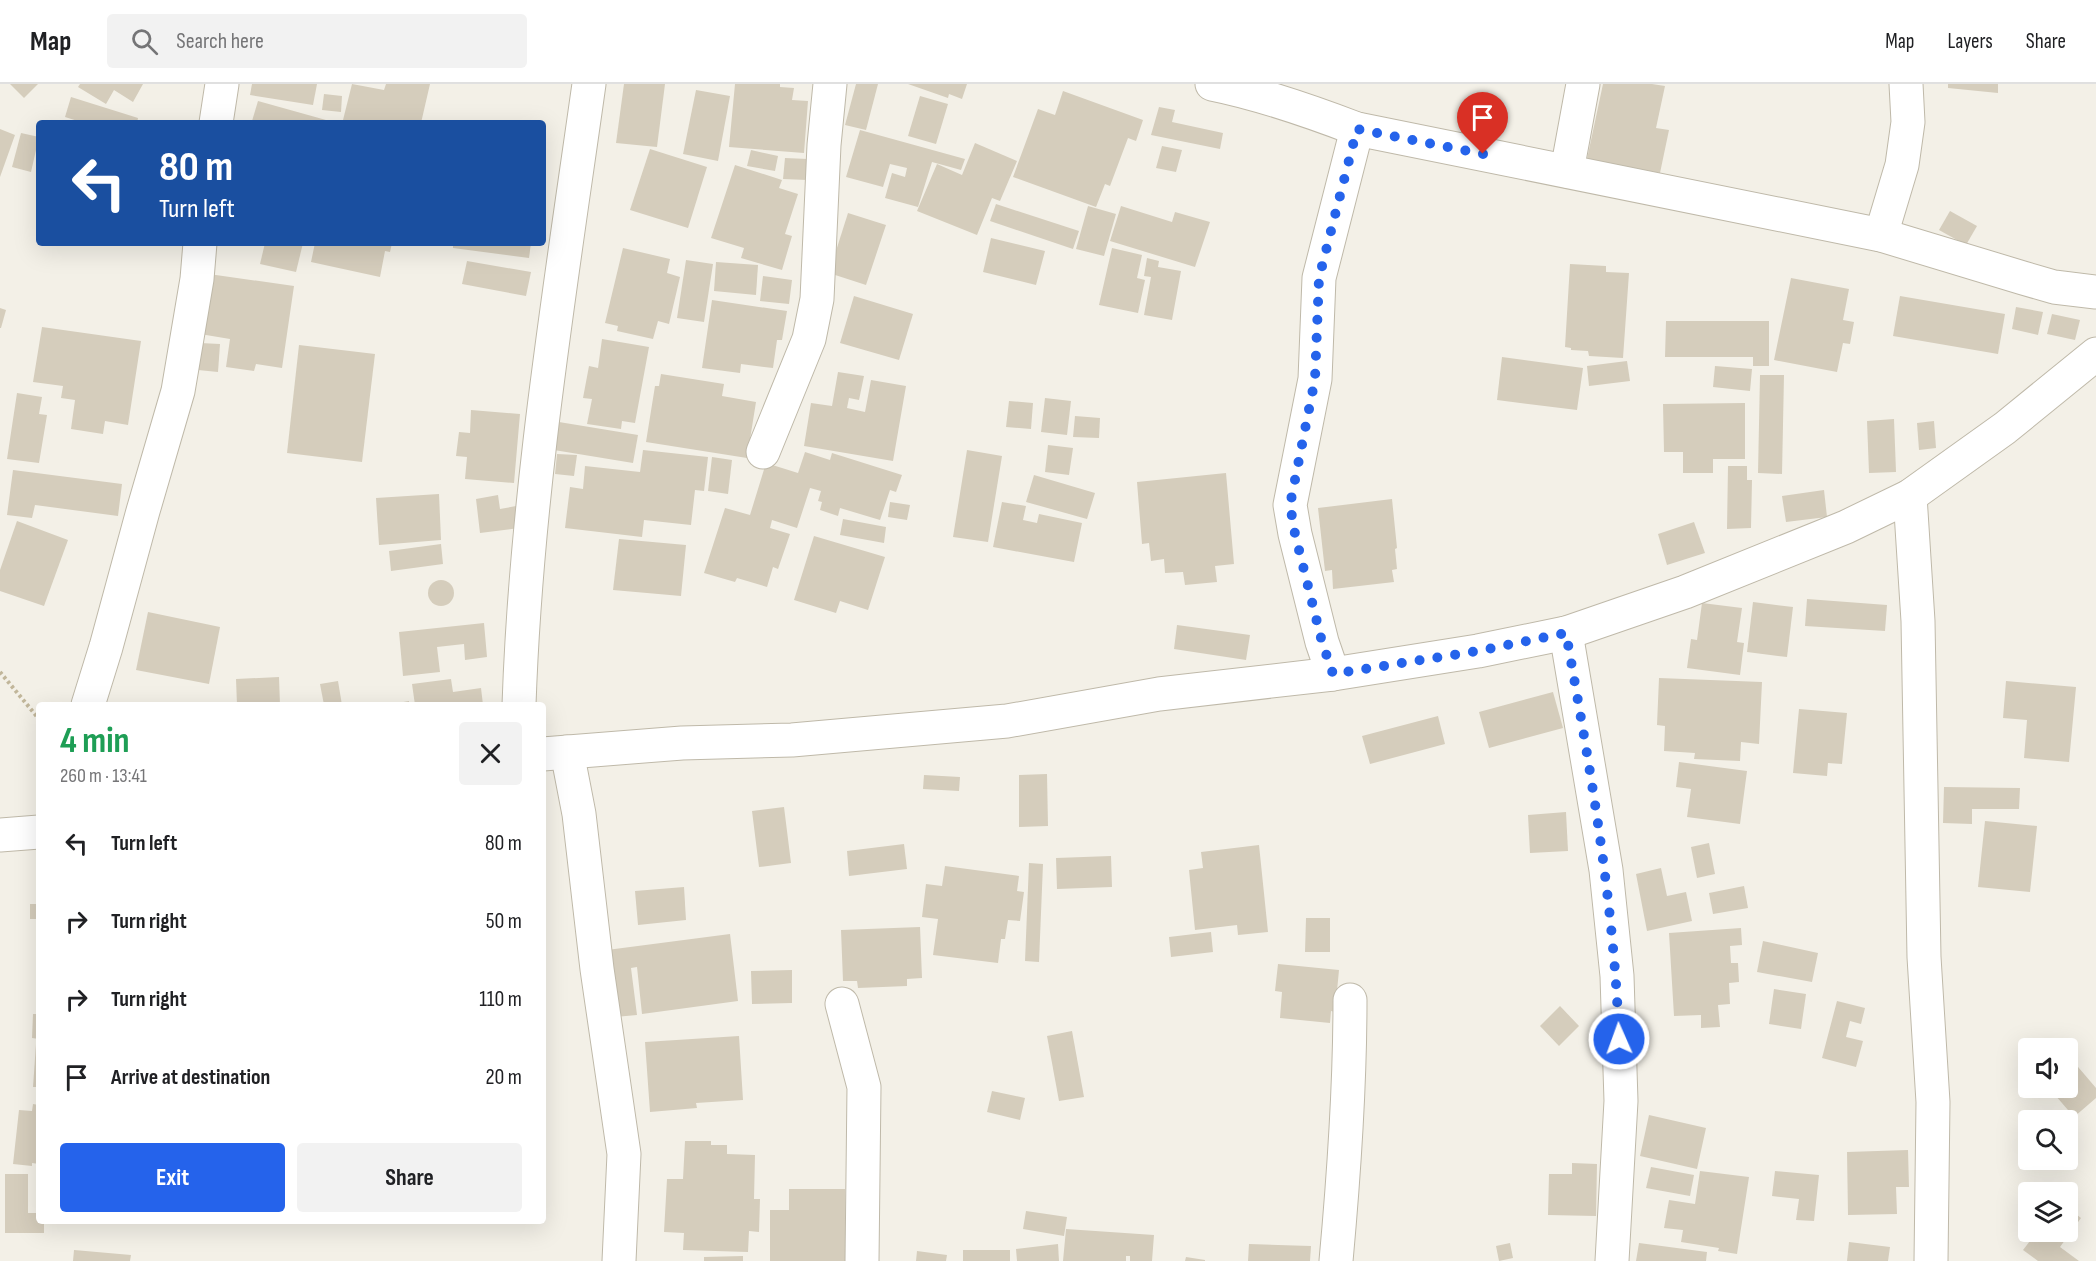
<!DOCTYPE html>
<meta charset="utf-8">
<style>
:root{--surface:#fff;--page:#f2f2f2;--text:#202124;--muted:#757577;--line:#e0e0e0;--accent:#2563eb}
body{margin:0;font-family:"Sofia Sans Condensed",sans-serif;background:var(--page);color:var(--text);height:100vh;display:flex;flex-direction:column;font-size:22px;white-space:nowrap}
*{box-sizing:border-box;margin:0}
p{font-size:20px;color:var(--muted)}
.icon{flex:none;width:33px;height:33px;fill:none;stroke:currentColor;stroke-width:2;stroke-linecap:round;stroke-linejoin:round}
.map{position:relative;flex:1;overflow:hidden}
.panel{position:absolute;left:36px;top:618px;width:510px;height:522px;display:flex;flex-direction:column;background:var(--surface);border-radius:6px;box-shadow:0 6px 24px #0002}
.panel>*{flex:none}
.banner{position:absolute;left:36px;top:36px;width:510px;height:126px;border-radius:6px;box-shadow:0 6px 24px #0002;background:#1a4fa0;color:#fff;overflow:hidden}
.fabs{position:absolute;left:2018px;top:954px;display:grid;gap:12px}
.fabs a{display:grid;place-items:center;width:60px;height:60px;border-radius:6px;background:var(--surface);box-shadow:0 6px 24px #0002;font-size:30px}
.pin{position:absolute;display:grid;place-items:center;width:51px;height:51px;color:#fff;margin:-62px -26px;border-radius:50% 50% 50% 0;rotate:-45deg;box-shadow:0 0 6px #0007}
.pin .icon{rotate:45deg}
.me{position:absolute;width:66px;margin:-33px;rotate:358deg;stroke-linejoin:round;filter:drop-shadow(0 0 4px #0008)}
.turn{display:flex;align-items:center;gap:21px;height:126px;padding:0 24px;font-size:27px}
.turn .icon{width:78px;height:78px;stroke-width:2.5}
.turn b{display:block;font-size:42px;line-height:51px}
.round{display:grid;place-items:center;flex:none;width:63px;height:63px;border-radius:6px;background:var(--page)}
.summary{display:flex;align-items:center;justify-content:space-between;height:102px;padding:0 24px}
h1{font-size:36px;font-weight:700;line-height:45px;color:#1e9e55}
.primary-button{display:flex;gap:12px;margin-top:auto;padding:12px 24px}
.primary-button a{flex:1;height:69px;border-radius:6px;background:var(--accent);color:#fff;font-size:24px;font-weight:700;line-height:69px;text-align:center}
.primary-button a+a{background:var(--page);color:var(--text)}
ul{padding:0;list-style:none}
li{display:flex;align-items:center;gap:18px;height:78px;padding:0 24px}
li div{flex:1}
li b{display:block;font-size:22px}
li em{font-style:normal}
header{display:flex;align-items:center;gap:36px;box-sizing:border-box;height:84px;padding:0 30px;background:var(--surface);border-bottom:2px solid var(--line)}
header strong{font-size:28px}
nav{display:flex;gap:33px;margin-inline-start:auto;font-size:21px}
.search{width:420px;height:54px;background:var(--page);display:flex;align-items:center;gap:15px;box-sizing:border-box;padding:0 21px;border-radius:6px;color:var(--muted);font-size:22px}
.map>svg:first-child{display:block}
.building{fill:#d5cdbc}
.lines{fill:none;stroke-linecap:round;stroke-linejoin:round}
.street-casing{stroke:#bfb9a9;stroke-width:35}
.path{stroke:#c1b69a;stroke-width:4;stroke-dasharray:3 3;stroke-linecap:butt}
.street{stroke:#fff;stroke-width:33}
.route{stroke:#2563eb;stroke-width:10;stroke-dasharray:0 18}
</style>
<header>
<strong>Map</strong>
<div class="search"><svg class="icon" aria-label="search" viewBox="0 0 24 24"><circle cx="10" cy="10" r="6"/><path d="M15 15l6 6"/></svg>Search here</div>
<nav><a>Map</a><a>Layers</a><a>Share</a></nav>
</header>
<div class="map">
<svg width="2096" height="1177" viewBox="0 0 2096 1177">
<rect width="100%" height="100%" fill="#f3f0e7"/>
<g class="building">
<polygon points="10,0 38,0 24,14"/>
<polygon points="80,0 143,0 133,18 114,6 106,20 78,3"/>
<polygon points="252,0 317,0 313,21 250,11"/>
<polygon points="352,0 384,6 386,0 430,0 421,39 354,39 343,36"/>
<polygon points="624,0 665,0 657,63 616,59"/>
<polygon points="735,0 780,0 780,3 794,4 792,16 808,17 804,69 729,63"/>
<polygon points="856,0 878,0 866,46 845,41"/>
<polygon points="908,0 967,0 962,15 949,10 948,14"/>
<polygon points="1603,0 1652,0 1665,2 1656,44 1669,46 1660,89 1587,75"/>
<polygon points="1948,0 1998,0 1998,9 1948,4"/>
<polygon points="696,6 730,12 718,77 683,70"/>
<polygon points="1063,7 1143,36 1136,57 1128,54 1110,102 1105,100 1096,123 1013,93 1038,25 1055,31"/>
<polygon points="324,10 342,12 341,28 322,26"/>
<polygon points="920,12 948,20 936,60 908,52"/>
<polygon points="71,13 138,34 137,39 84,39 65,33"/>
<polygon points="258,17 326,36 325,39 259,39 252,37"/>
<polygon points="1159,23 1175,26 1172,38 1223,49 1220,65 1151,51"/>
<polygon points="0,45 15,51 0,93"/>
<polygon points="860,46 965,75 961,86 932,78 918,123 885,114 892,89 905,93 907,84 890,80 883,103 846,93"/>
<polygon points="21,49 39,53 31,88 12,83"/>
<polygon points="975,59 1017,77 1000,117 992,114 977,151 917,127 937,80 962,91"/>
<polygon points="1162,62 1182,66 1176,88 1156,84"/>
<polygon points="650,65 707,83 688,144 630,126"/>
<polygon points="751,66 778,72 775,87 747,82"/>
<polygon points="785,74 808,75 807,96 783,95"/>
<polygon points="735,81 782,96 779,104 798,110 785,150 792,152 782,186 741,174 744,164 711,154"/>
<polygon points="996,120 1079,147 1073,165 990,137"/>
<polygon points="1088,122 1116,130 1104,172 1076,165"/>
<polygon points="1121,122 1172,138 1175,128 1210,138 1195,183 1110,157"/>
<polygon points="1950,127 1977,142 1966,161 1939,146"/>
<polygon points="848,129 886,141 866,201 829,189"/>
<polygon points="991,154 1045,167 1036,201 983,188"/>
<polygon points="265,159 303,159 296,188 260,180"/>
<polygon points="315,159 392,159 390,168 385,167 380,193 311,178"/>
<polygon points="453,159 531,159 529,174 453,164"/>
<polygon points="623,164 670,175 667,189 680,193 669,240 658,237 653,255 617,247 618,242 605,239"/>
<polygon points="1112,164 1142,171 1137,194 1145,196 1138,229 1099,221"/>
<polygon points="1147,174 1159,177 1158,183 1181,187 1172,236 1144,231 1151,193 1144,192"/>
<polygon points="686,176 713,180 704,238 677,234"/>
<polygon points="467,177 531,188 526,212 462,200"/>
<polygon points="716,178 758,181 756,211 714,207"/>
<polygon points="1570,180 1606,182 1606,188 1629,189 1623,274 1589,272 1588,267 1571,266 1571,264 1565,263"/>
<polygon points="209,190 294,202 282,284 256,280 254,287 226,283 230,255 200,250"/>
<polygon points="763,192 792,196 789,220 760,217"/>
<polygon points="1791,194 1849,205 1843,236 1854,238 1850,260 1843,259 1837,288 1774,276"/>
<polygon points="854,212 913,230 899,276 840,259"/>
<polygon points="1900,212 2005,230 1998,270 1893,252"/>
<polygon points="712,216 787,227 782,256 777,256 773,284 741,280 740,289 702,284"/>
<polygon points="2016,223 2043,228 2038,251 2012,245"/>
<polygon points="0,224 6,226 1,244 0,244"/>
<polygon points="2052,230 2080,236 2075,256 2047,250"/>
<polygon points="1666,237 1769,237 1769,282 1753,282 1753,273 1665,273"/>
<polygon points="42,243 141,257 128,341 105,337 103,350 71,345 75,316 61,314 63,302 33,298"/>
<polygon points="602,255 649,263 635,339 622,337 621,345 587,340 592,315 583,314 589,282 598,284"/>
<polygon points="200,259 220,260 218,288 198,286"/>
<polygon points="299,261 375,270 362,378 287,369"/>
<polygon points="1502,273 1583,284 1577,326 1497,316"/>
<polygon points="1627,277 1630,297 1589,302 1587,282"/>
<polygon points="1715,282 1752,285 1750,307 1713,303"/>
<polygon points="838,288 864,292 859,316 849,314 847,324 865,328 871,296 906,302 893,377 804,362 811,319 832,322"/>
<polygon points="661,290 724,300 722,312 756,318 747,374 646,358 655,302 659,302"/>
<polygon points="1760,291 1784,291 1782,390 1758,389"/>
<polygon points="17,309 42,313 39,330 47,331 39,379 7,375"/>
<polygon points="1045,314 1071,317 1067,351 1041,348"/>
<polygon points="1009,317 1033,319 1031,345 1006,343"/>
<polygon points="1745,319 1745,375 1713,375 1713,389 1683,389 1683,368 1664,368 1663,320"/>
<polygon points="471,326 520,330 514,399 465,395 467,373 456,372 459,348 470,349"/>
<polygon points="1075,332 1100,334 1099,354 1073,353"/>
<polygon points="1894,335 1896,388 1869,389 1867,337"/>
<polygon points="1934,337 1936,364 1919,366 1917,339"/>
<polygon points="559,338 638,351 633,379 554,366"/>
<polygon points="1048,361 1073,364 1069,391 1045,388"/>
<polygon points="643,366 708,373 704,407 695,406 691,441 644,436 642,453 565,444 570,403 583,405 585,382 640,388"/>
<polygon points="967,366 1002,372 988,458 953,453"/>
<polygon points="805,368 830,376 832,369 902,391 896,408 890,406 880,436 840,424 838,432 820,426 822,418 818,417 821,407 810,404 797,444 772,436 770,444 790,450 778,485 773,483 767,503 737,494 735,498 704,489 725,424 750,431 766,379 798,389"/>
<polygon points="557,370 577,371 574,392 555,390"/>
<polygon points="712,373 732,376 728,410 708,407"/>
<polygon points="1728,382 1747,382 1747,396 1752,396 1751,444 1727,445"/>
<polygon points="13,386 122,400 118,432 35,421 32,434 7,431"/>
<polygon points="1226,389 1234,480 1215,482 1217,498 1185,501 1183,488 1165,489 1164,475 1151,477 1149,459 1142,460 1137,398"/>
<polygon points="1034,391 1095,409 1087,435 1026,418"/>
<polygon points="1824,406 1827,433 1786,438 1782,412"/>
<polygon points="439,410 441,456 379,461 376,414"/>
<polygon points="498,411 500,425 516,422 519,444 480,449 476,415"/>
<polygon points="1392,415 1397,464 1395,465 1397,485 1392,486 1394,498 1333,505 1332,486 1325,487 1318,424"/>
<polygon points="890,418 910,421 907,436 888,433"/>
<polygon points="1002,418 1026,422 1023,436 1037,439 1039,430 1082,439 1074,478 993,463"/>
<polygon points="843,435 886,443 884,459 840,451"/>
<polygon points="17,437 68,456 44,522 0,507 0,486"/>
<polygon points="1694,438 1705,469 1667,481 1658,450"/>
<polygon points="814,452 885,473 868,526 840,517 836,529 794,516"/>
<polygon points="619,455 686,461 681,512 613,506"/>
<polygon points="441,460 443,480 391,487 389,467"/>
<circle cx="441" cy="509" r="13"/>
<polygon points="1807,515 1887,521 1885,547 1805,542"/>
<polygon points="1753,518 1793,523 1787,573 1747,568"/>
<polygon points="1702,519 1742,524 1737,558 1744,559 1740,591 1687,584 1691,555 1697,556"/>
<polygon points="148,528 220,543 209,600 136,586"/>
<polygon points="484,539 487,573 465,576 464,560 437,563 440,588 403,592 399,548"/>
<polygon points="1177,541 1250,551 1246,576 1174,565"/>
<polygon points="279,593 280,621 237,621 236,595"/>
<polygon points="1659,594 1762,598 1759,660 1741,658 1740,677 1694,675 1695,669 1664,667 1665,642 1657,641"/>
<polygon points="451,595 453,608 481,604 483,621 415,621 412,600"/>
<polygon points="338,597 342,621 324,621 320,600"/>
<polygon points="2006,597 2076,603 2069,678 2024,674 2027,636 2003,634"/>
<polygon points="1553,608 1563,644 1489,664 1479,628"/>
<polygon points="409,617 409,621 392,621 392,620"/>
<polygon points="1799,625 1847,629 1842,680 1828,679 1827,692 1793,689"/>
<polygon points="1438,632 1445,660 1370,680 1362,652"/>
<polygon points="1679,678 1747,687 1740,740 1687,733 1691,705 1676,703"/>
<polygon points="1047,690 1048,742 1019,743 1019,691"/>
<polygon points="924,691 960,693 959,707 923,705"/>
<polygon points="1944,703 2020,704 2019,725 1972,725 1972,740 1943,739"/>
<polygon points="784,723 791,779 759,783 752,727"/>
<polygon points="1566,728 1568,767 1530,769 1528,731"/>
<polygon points="1985,737 2037,742 2030,808 1978,803"/>
<polygon points="1709,759 1715,790 1697,794 1691,763"/>
<polygon points="904,760 907,785 849,792 847,767"/>
<polygon points="1259,761 1268,848 1238,851 1237,841 1195,846 1189,786 1203,784 1201,768"/>
<polygon points="1111,772 1112,803 1057,805 1056,774"/>
<polygon points="1029,779 1043,780 1039,878 1025,877"/>
<polygon points="945,782 1019,792 1017,807 1024,808 1020,837 1008,836 1005,855 1001,855 998,879 933,871 938,835 922,833 926,800 942,802"/>
<polygon points="1661,784 1667,812 1686,808 1692,837 1647,847 1636,790"/>
<polygon points="1744,802 1748,824 1713,830 1709,809"/>
<polygon points="684,803 686,836 638,841 635,807"/>
<rect x="30" y="820" width="9" height="15"/>
<polygon points="1306,834 1330,834 1330,868 1305,868"/>
<polygon points="920,843 922,894 907,895 907,902 858,904 857,897 843,897 841,846"/>
<polygon points="1741,844 1742,861 1730,862 1731,879 1738,879 1739,898 1729,899 1730,920 1718,921 1720,943 1701,944 1701,931 1674,932 1669,849"/>
<polygon points="1211,848 1213,868 1171,873 1169,853"/>
<polygon points="730,850 738,917 642,930 637,883 631,884 637,931 615,933 607,866"/>
<polygon points="1763,857 1818,869 1812,898 1757,888"/>
<polygon points="1278,880 1339,886 1335,928 1331,927 1330,939 1280,934 1282,908 1275,907"/>
<polygon points="792,886 792,919 752,920 751,887"/>
<polygon points="1774,905 1806,910 1801,945 1769,940"/>
<polygon points="1837,917 1865,924 1861,940 1850,937 1846,953 1863,957 1856,983 1822,974"/>
<polygon points="1560,922 1579,942 1559,962 1540,942"/>
<polygon points="33,930 39,930 39,955 32,954"/>
<polygon points="1072,947 1084,1013 1059,1017 1047,952"/>
<polygon points="739,952 743,1016 696,1019 697,1024 650,1028 645,958"/>
<polygon points="36,960 39,961 39,1003 33,1003"/>
<polygon points="2067,970 2096,1004 2096,1014 2074,1033 2049,1004 2067,1004"/>
<polygon points="992,1007 1025,1014 1020,1036 987,1028"/>
<polygon points="33,1020 39,1021 39,1080 32,1079 32,1082 13,1080 19,1026 32,1027"/>
<polygon points="1649,1031 1706,1044 1697,1085 1640,1072"/>
<polygon points="685,1057 711,1057 711,1061 727,1061 727,1070 755,1071 754,1115 760,1115 759,1148 749,1147 748,1168 683,1166 684,1149 664,1148 667,1095 683,1095"/>
<polygon points="1908,1066 1909,1103 1896,1103 1897,1130 1848,1131 1847,1068"/>
<polygon points="1572,1079 1597,1080 1596,1132 1548,1131 1549,1090 1572,1090"/>
<polygon points="1651,1083 1694,1091 1690,1112 1646,1104"/>
<polygon points="1700,1087 1749,1093 1737,1170 1718,1167 1719,1164 1681,1158 1683,1146 1664,1144 1669,1116 1695,1120"/>
<polygon points="1775,1087 1819,1091 1814,1137 1796,1136 1799,1115 1772,1112"/>
<polygon points="5,1090 28,1090 28,1129 39,1129 39,1137 44,1137 44,1149 5,1149"/>
<polygon points="789,1105 845,1105 845,1177 770,1177 770,1126 789,1126"/>
<polygon points="2067,1123 2081,1134 2060,1163 2079,1177 2038,1177 2023,1166 2037,1148 2067,1148"/>
<polygon points="1026,1127 1067,1133 1064,1152 1023,1145"/>
<polygon points="1066,1145 1154,1151 1152,1177 1130,1177 1130,1172 1126,1172 1126,1177 1063,1177"/>
<polygon points="1849,1158 1890,1163 1888,1177 1847,1177"/>
<polygon points="1510,1159 1513,1174 1499,1177 1496,1162"/>
<polygon points="1639,1159 1707,1168 1706,1177 1636,1177"/>
<polygon points="1058,1160 1059,1177 1017,1177 1016,1165"/>
<polygon points="1249,1160 1311,1162 1310,1177 1248,1177"/>
<polygon points="74,1166 131,1171 130,1177 73,1177"/>
<rect x="963" y="1166" width="47" height="11"/>
<polygon points="917,1167 947,1171 946,1177 916,1177"/>
<polygon points="743,1172 743,1177 704,1177 704,1173"/>
<polygon points="1186,1173 1205,1176 1205,1177 1185,1177"/>
</g>
<g class="lines">
<g class="street-casing">
<g id="street">
<path d="M1212,0c50,10 98,27 145,45l524,106 142,43 31,9 42,5"/>
<polyline points="216,39 222,0"/>
<polyline points="1567,87 1583,0"/>
<polyline points="1881,151 1902,81 1908,38 1906,0"/>
<polyline points="763,368 809,255 817,215 824,61 830,0"/>
<polyline points="1910,412 1918,537 1924,873 1933,1018 1931,1177"/>
<polyline points="1566,549 1606,786 1617,892 1621,1017 1612,1177"/>
<polyline points="1333,590 1322,558 1295,450 1290,421 1315,295 1319,194 1357,45"/>
<polyline points="88,621 106,563 143,427 178,307 197,195 200,159"/>
<path d="M519,621c7,-208 41,-415 70,-621"/>
<polyline points="567,668 579,730 597,885 624,1070 619,1177"/>
<polyline points="543,670 682,659 792,656 1007,637 1159,610 1333,590 1478,567 1566,549 1685,508 1846,443 1910,412 2005,344 2096,270"/>
<polyline points="0,751 39,748"/>
<polyline points="842,920 864,1003 862,1177"/>
<path d="M1336,1177c8,-87 14,-173 14,-261"/>
</g>
</g>
<polyline class="path" points="0,588 39,635"/>
<use href="#street" class="street"/>
</g>
<g class="lines">
<path class="route" d="M1483,70l-126,-25 -38,149 -4,101 -25,126 5,29 27,108 11,32 145,-23 88,-18c24,135 48,269 53,406"/>
</g>
</svg>
<div class="fabs">
<a><svg class="icon" aria-label="sound" viewBox="0 0 24 24"><path d="M4 9h4l5-4v14l-5-4H4zM17 9q2 3 0 6"/></svg></a>
<a><svg class="icon" aria-label="search" viewBox="0 0 24 24"><circle cx="10" cy="10" r="6"/><path d="M15 15l6 6"/></svg></a>
<a><svg class="icon" aria-label="layers" viewBox="0 0 24 24"><path d="M12 4l9 5-9 5-9-5zM3 14l9 5 9-5"/></svg></a>
</div>
<div class="pin" style="left:1483px;top:70px;background:#d93025"><svg class="icon" aria-label="arrive" viewBox="0 0 24 24"><path d="M6 21V4h12l-3 4 3 4H6"/></svg></div>
<svg class="me" style="left:1619px;top:955px" viewBox="-20 -20 40 40"><circle r="17" fill="#2563eb" stroke="#fff" stroke-width="3"/><path d="M0-11L8 9 0 5-8 9z" fill="#fff"/></svg>
<div class="banner">
<div class="turn"><svg class="icon" aria-label="left" viewBox="0 0 24 24"><path d="M17 20v-9H6M10 6l-5 5 5 5"/></svg><div><b>80 m</b>Turn left</div></div>
</div>
<section class="panel">
<div class="summary"><div><h1>4 min</h1><p>260 m · 13:41</p></div><a class="round"><svg class="icon" aria-label="close" viewBox="0 0 24 24"><path d="M6 6l12 12M18 6L6 18"/></svg></a></div>
<ul>
<li><svg class="icon" aria-label="left" viewBox="0 0 24 24"><path d="M17 20v-9H6M10 6l-5 5 5 5"/></svg><div><b>Turn left</b></div><em>80 m</em></li>
<li><svg class="icon" aria-label="right" viewBox="0 0 24 24"><path d="M7 20v-9h11M14 6l5 5-5 5"/></svg><div><b>Turn right</b></div><em>50 m</em></li>
<li><svg class="icon" aria-label="right" viewBox="0 0 24 24"><path d="M7 20v-9h11M14 6l5 5-5 5"/></svg><div><b>Turn right</b></div><em>110 m</em></li>
<li><svg class="icon" aria-label="arrive" viewBox="0 0 24 24"><path d="M6 21V4h12l-3 4 3 4H6"/></svg><div><b>Arrive at destination</b></div><em>20 m</em></li>
</ul>
<div class="primary-button"><a>Exit</a><a>Share</a></div>
</section>
</div>
